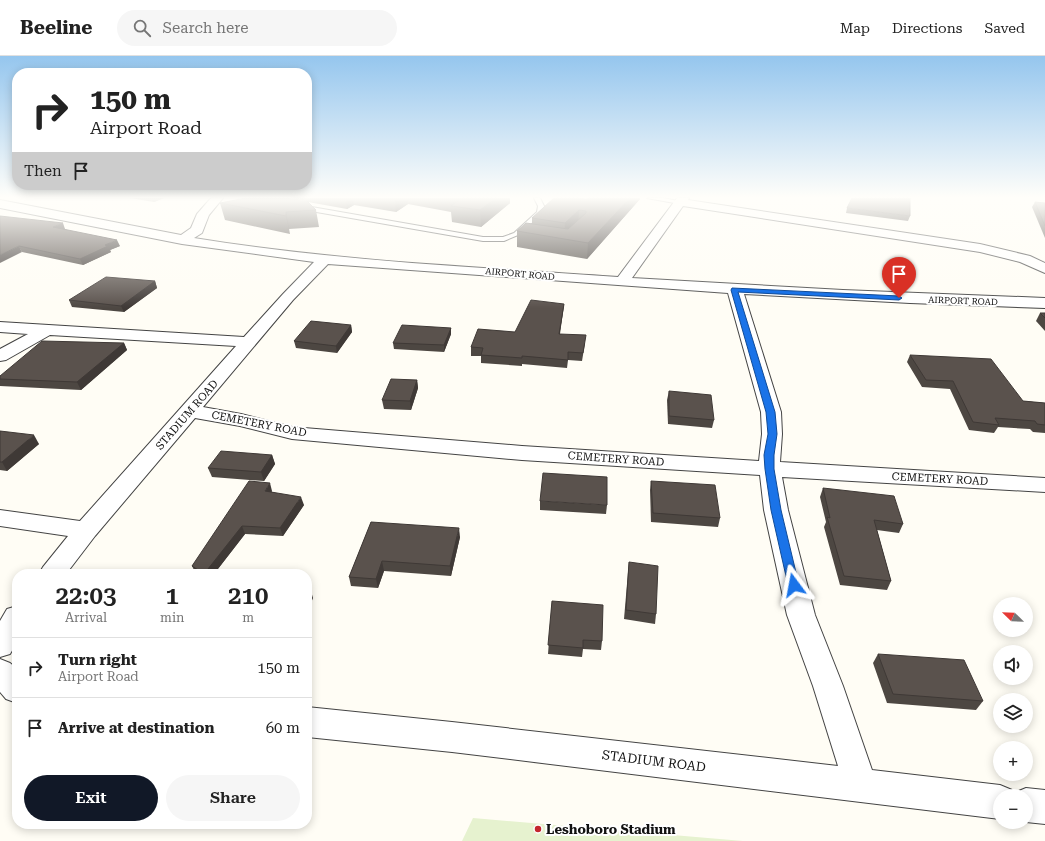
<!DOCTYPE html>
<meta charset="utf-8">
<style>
:root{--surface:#fff;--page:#f6f6f6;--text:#222;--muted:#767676;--line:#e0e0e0;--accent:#111827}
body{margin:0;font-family:"Roboto Serif",serif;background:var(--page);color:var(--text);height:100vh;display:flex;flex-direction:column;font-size:15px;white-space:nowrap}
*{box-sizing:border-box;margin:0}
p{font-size:13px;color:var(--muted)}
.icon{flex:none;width:22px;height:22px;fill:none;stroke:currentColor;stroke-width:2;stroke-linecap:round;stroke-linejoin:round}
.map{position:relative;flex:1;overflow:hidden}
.panel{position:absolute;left:12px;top:513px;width:300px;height:260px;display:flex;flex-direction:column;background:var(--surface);border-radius:16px;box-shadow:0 2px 10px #0003}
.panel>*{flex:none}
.hud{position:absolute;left:12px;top:12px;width:300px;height:122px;border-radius:16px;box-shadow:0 2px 10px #0003;background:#fff;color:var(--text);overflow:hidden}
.needle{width:26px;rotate:293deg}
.controls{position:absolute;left:993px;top:541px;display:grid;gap:8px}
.controls a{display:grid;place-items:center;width:40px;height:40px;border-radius:50%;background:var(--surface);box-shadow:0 2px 10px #0003;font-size:20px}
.pin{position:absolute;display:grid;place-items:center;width:34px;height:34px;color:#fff;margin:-41px -17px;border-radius:50% 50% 50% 0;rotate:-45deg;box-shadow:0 0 4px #0007}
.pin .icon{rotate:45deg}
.me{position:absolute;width:44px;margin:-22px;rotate:347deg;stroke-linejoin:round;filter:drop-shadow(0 0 3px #0008)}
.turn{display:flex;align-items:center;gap:14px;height:84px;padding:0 12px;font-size:18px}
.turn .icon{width:52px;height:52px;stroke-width:2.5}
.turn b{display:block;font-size:28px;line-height:34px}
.then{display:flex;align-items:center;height:38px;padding:0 12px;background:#0003;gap:8px;font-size:15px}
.eta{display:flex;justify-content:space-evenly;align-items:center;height:68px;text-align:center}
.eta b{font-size:24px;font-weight:600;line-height:28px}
.action{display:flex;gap:8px;margin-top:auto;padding:8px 12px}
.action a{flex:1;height:46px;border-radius:24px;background:var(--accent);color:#fff;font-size:16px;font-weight:600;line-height:46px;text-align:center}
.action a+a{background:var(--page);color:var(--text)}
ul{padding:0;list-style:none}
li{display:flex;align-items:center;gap:12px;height:60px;padding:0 12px;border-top:1px solid var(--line)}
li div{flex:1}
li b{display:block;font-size:15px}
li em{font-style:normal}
header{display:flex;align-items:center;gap:24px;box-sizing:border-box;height:56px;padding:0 20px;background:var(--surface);border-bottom:1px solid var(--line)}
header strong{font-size:19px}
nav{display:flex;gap:22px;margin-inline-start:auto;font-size:14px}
.search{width:280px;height:36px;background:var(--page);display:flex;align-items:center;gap:10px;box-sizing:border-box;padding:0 14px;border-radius:22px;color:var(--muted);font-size:15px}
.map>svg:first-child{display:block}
.pitch{fill:#e6f2cf}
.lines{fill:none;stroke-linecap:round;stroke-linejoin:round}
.lane-casing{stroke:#444;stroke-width:2}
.street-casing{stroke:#444;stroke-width:2}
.lane{fill:#fff;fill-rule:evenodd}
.street{fill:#fff;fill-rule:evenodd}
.wall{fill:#4d4742}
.shaded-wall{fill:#3f3936}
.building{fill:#5a524d;stroke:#3f3936}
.route{fill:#1a73e8;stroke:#114b97}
.poi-dot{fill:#c4262e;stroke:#fff;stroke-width:1.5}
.labels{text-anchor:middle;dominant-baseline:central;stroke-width:4;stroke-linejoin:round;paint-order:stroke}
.far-street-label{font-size:9px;fill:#111;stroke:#fff}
.street-label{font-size:11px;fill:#111;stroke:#fff}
.near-street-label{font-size:13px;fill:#111;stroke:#fff}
.near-poi-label{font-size:13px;font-weight:bold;fill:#111;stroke:#fff;text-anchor:start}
</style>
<header>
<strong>Beeline</strong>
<div class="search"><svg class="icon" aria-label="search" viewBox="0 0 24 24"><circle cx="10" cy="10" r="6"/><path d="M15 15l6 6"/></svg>Search here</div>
<nav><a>Map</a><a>Directions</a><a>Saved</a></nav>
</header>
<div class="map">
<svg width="1045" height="785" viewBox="0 0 1045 785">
<rect width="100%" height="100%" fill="#fffdf5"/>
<polygon class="pitch" points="473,762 743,785 462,785"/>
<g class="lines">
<g class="lane-casing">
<g id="lane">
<polygon points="294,142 300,142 301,149 306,150 483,181 503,181 514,177 537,156 538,150 534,142 540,142 544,150 543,157 518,179 504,185 483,185 305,154 297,151"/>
<polygon points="647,142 663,142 683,146 680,148"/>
</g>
</g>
<g class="street-casing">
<g id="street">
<path d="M211,142h12l-14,17 -7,18 -8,5c140,23 283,29 424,39l59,-79h12l-1,2 292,44 50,12 15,7v10l-25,-11 -40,-10 -297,-46 -51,72 211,12 202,8v10l-135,-5 -166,-9 37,118 1,22 -2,28 265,16v14l-263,-15 6,33 27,105 28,71 29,84 128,15 12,5 2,3 12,-5 19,2v34l-19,-2v-26h-26v23l-548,-67 -145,-15v-30l145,15 386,44 -25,-80 -26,-71 -23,-105 -4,-35 -238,-15 -230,-21 -52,-13 -45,-8 -100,118 -29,38h-27l4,-7 25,-31 -68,-10v-16l80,11 156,-175 -186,-11 -44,25 -6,1v-12l28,-15 -28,-2v-10l244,15 39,-43 31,-32 -132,-18 -182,-36v-8l181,35 10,-7 6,-14zM328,208l400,29 33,119 1,22 -3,27 -237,-15 -230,-19 -51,-13 -38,-7 90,-107z"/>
<polygon points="17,550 17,586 10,598 0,601 0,565 7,553"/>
<polygon points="0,603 10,607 17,613 17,647 6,643 0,636"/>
</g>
</g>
<use href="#lane" class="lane"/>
<use href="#street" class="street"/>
</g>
<g class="wall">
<polygon points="130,142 164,142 154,146"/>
<polygon points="246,142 510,142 510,147 481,171 452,166 451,156 408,148 396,156 354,149 347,153 308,146 316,154 319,171 289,173 290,178 225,164 220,147"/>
<polygon points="586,143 640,143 587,203 517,191 517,175 532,168 532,162"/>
<polygon points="1035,146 1045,147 1045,182 1032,151"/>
<polygon points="847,152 910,160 908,165 846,157"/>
<polygon points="0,160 65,173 64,173 120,190 110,194 111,196 83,209 22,196"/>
<polygon points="155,225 157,232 124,256 72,251 69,244"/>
<polygon points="564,248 563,256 560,278 585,287 582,305 568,304 567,312 522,308 522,310 481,307 481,300 471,300 471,291 515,276"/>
<polygon points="1040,257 1045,257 1045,275 1036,265"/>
<polygon points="351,269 352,276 337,297 296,292 294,285"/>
<polygon points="451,272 451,278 444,296 394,293 393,287"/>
<polygon points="124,287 127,294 81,334 0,330 0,320"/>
<polygon points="910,299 1023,345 1045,347 1045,377 1033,376 1030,373 998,371 994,377 969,374 950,333 922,331 907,306"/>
<polygon points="417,324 418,332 411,354 384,353 382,344"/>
<polygon points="669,335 714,364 712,372 668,368 667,344"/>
<polygon points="0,375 39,388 7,415 0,414"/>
<polygon points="272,399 275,408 264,425 212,421 208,412"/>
<polygon points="651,425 720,462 718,471 651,466 650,434"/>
<polygon points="823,432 903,468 899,477 877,474 891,525 887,534 840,529 824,471 826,466 820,441"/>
<polygon points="272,435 272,436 304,449 283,480 245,478 214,518 196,518 192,510"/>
<polygon points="540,445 607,449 606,458 540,454"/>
<polygon points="371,466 460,481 451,520 384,515 378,532 351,530 349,521"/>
<polygon points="629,506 656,558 655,568 624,563 628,516"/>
<polygon points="552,545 602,585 601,594 583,593 582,601 548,598"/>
<polygon points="878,598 983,645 976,654 887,647 873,607"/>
</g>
<g class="shaded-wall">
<polygon points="153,142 164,142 154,146"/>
<polygon points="346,142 353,142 354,149 347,153"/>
<polygon points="395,142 407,142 408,148 396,156"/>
<polygon points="496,142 510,142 510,147 481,171 480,154"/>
<polygon points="630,142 640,142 640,143 587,203 588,187"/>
<polygon points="579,154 578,169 564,182 565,167"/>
<polygon points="286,156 289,173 290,178 286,160"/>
<polygon points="63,167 65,173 55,177 53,171"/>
<polygon points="117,184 120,190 110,194 111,196 83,209 80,203 105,189"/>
<polygon points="19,190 22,196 0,207 0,199"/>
<polygon points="155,225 157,232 124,256 121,250"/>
<polygon points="564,248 563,256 558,286 559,278"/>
<polygon points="351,269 352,276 337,297 336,290"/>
<polygon points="451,272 451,278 444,296 444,289"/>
<polygon points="124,287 127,294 81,334 77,326"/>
<polygon points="417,324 418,332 411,354 410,345"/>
<polygon points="34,379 39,388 7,415 2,406"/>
<polygon points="272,399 275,408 264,425 261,416"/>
<polygon points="270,427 272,435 267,443 265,435"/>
<polygon points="301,441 304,449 283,480 280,472"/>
<polygon points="242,470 245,478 214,518 204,518"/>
<polygon points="459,472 460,481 451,520 450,510"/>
<polygon points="382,505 384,515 378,532 376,523"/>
<polygon points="310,532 313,542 307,557 307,540"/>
</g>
<g class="building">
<polygon points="246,142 304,142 316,154 286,156 286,160 220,147"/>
<polygon points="462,142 496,142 480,154 451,150"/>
<polygon points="554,142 579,142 586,143 588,142 630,142 588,187 517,175 526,167 568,173 586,157 586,155 579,154 565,167 532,162"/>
<polygon points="852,142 910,142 910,160 847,152"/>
<polygon points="1035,146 1045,147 1045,170"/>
<polygon points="0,160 63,167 53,171 117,184 105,189 108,190 80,203 19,190 0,199"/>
<polygon points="106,221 155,225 121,250 69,244"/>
<polygon points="531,244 564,248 559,278 586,279 583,297 568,296 568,304 522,300 522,302 481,299 483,292 471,291 478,273 515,276"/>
<polygon points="1040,257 1045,257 1045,262"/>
<polygon points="311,265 351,269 336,290 294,285"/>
<polygon points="402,269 451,272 444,289 393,287"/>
<polygon points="42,285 124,287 77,326 0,323 0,320"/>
<polygon points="910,299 991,303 1023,345 1045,347 1045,369 1037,368 1035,365 995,362 999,369 973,366 953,325 926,324"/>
<polygon points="391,323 417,324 410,345 382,344"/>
<polygon points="669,335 711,339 714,364 669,360"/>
<polygon points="0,375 34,379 2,406 0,406"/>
<polygon points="221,395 272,399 261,416 208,412"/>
<polygon points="543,417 607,421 607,449 540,445"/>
<polygon points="249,425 270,427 265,435 301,441 280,472 242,470 204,518 192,510"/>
<polygon points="651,425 715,429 720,462 653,457"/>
<polygon points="823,432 894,440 903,468 874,464 891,525 844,520 827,461 830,462"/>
<polygon points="371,466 459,472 450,510 382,505 376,523 349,521"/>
<polygon points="629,506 658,510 656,558 626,554"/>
<polygon points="307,532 310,532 307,540"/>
<polygon points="552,545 603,549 602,585 583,584 583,592 548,589"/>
<polygon points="878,598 964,604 983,645 893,638"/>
</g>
<linearGradient id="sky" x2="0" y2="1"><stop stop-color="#95c6ee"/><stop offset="0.56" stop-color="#fffefa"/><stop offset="1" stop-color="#fffefa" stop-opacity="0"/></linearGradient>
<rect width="1045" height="252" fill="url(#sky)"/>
<polygon class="route" points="732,232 899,240 902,242 899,244 738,236 775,356 777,378 774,399 774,413 781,454 799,529 798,532 794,533 790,532 788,529 771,454 765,413 764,399 768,378 766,356 731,234"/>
<circle class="poi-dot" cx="538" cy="773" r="4"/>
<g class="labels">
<g class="far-street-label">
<text transform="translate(520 218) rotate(5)">AIRPORT ROAD</text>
<text transform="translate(963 245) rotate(2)">AIRPORT ROAD</text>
</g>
<g class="street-label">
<text transform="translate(187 359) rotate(-49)">STADIUM ROAD</text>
<text transform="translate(259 368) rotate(11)">CEMETERY ROAD</text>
<text transform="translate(616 403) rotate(4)">CEMETERY ROAD</text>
<text transform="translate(940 423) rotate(3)">CEMETERY ROAD</text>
</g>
<g class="near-street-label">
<text transform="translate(654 705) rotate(7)">STADIUM ROAD</text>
</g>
<g class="near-poi-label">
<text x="546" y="773">Leshoboro Stadium</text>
</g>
</g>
</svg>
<div class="controls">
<a><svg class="needle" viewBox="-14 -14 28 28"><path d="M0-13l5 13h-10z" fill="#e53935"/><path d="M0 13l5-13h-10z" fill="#767676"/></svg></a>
<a><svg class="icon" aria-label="sound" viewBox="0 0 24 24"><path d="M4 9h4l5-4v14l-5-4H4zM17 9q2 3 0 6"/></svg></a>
<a><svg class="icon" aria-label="layers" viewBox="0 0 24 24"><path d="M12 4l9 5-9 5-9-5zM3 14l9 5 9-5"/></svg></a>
<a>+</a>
<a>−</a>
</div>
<div class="pin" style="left:899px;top:242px;background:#d93025"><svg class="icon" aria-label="arrive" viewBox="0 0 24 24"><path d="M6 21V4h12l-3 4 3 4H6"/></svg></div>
<svg class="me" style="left:794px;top:529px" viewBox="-20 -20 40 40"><path d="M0-17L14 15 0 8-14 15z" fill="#1a73e8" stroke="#fff" stroke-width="4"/></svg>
<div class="hud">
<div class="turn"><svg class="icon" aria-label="right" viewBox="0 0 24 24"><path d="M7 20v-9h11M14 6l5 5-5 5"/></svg><div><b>150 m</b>Airport Road</div></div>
<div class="then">Then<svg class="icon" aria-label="arrive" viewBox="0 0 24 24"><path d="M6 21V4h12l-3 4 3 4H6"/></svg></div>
</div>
<section class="panel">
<div class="eta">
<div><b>22:03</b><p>Arrival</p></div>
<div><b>1</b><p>min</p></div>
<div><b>210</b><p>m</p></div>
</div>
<ul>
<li><svg class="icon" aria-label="right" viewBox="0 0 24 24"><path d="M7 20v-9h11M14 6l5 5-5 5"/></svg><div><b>Turn right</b><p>Airport Road</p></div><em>150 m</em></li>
<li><svg class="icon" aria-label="arrive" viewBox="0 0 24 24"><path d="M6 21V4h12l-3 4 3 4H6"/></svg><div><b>Arrive at destination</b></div><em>60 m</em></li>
</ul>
<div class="action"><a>Exit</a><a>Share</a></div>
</section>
</div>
